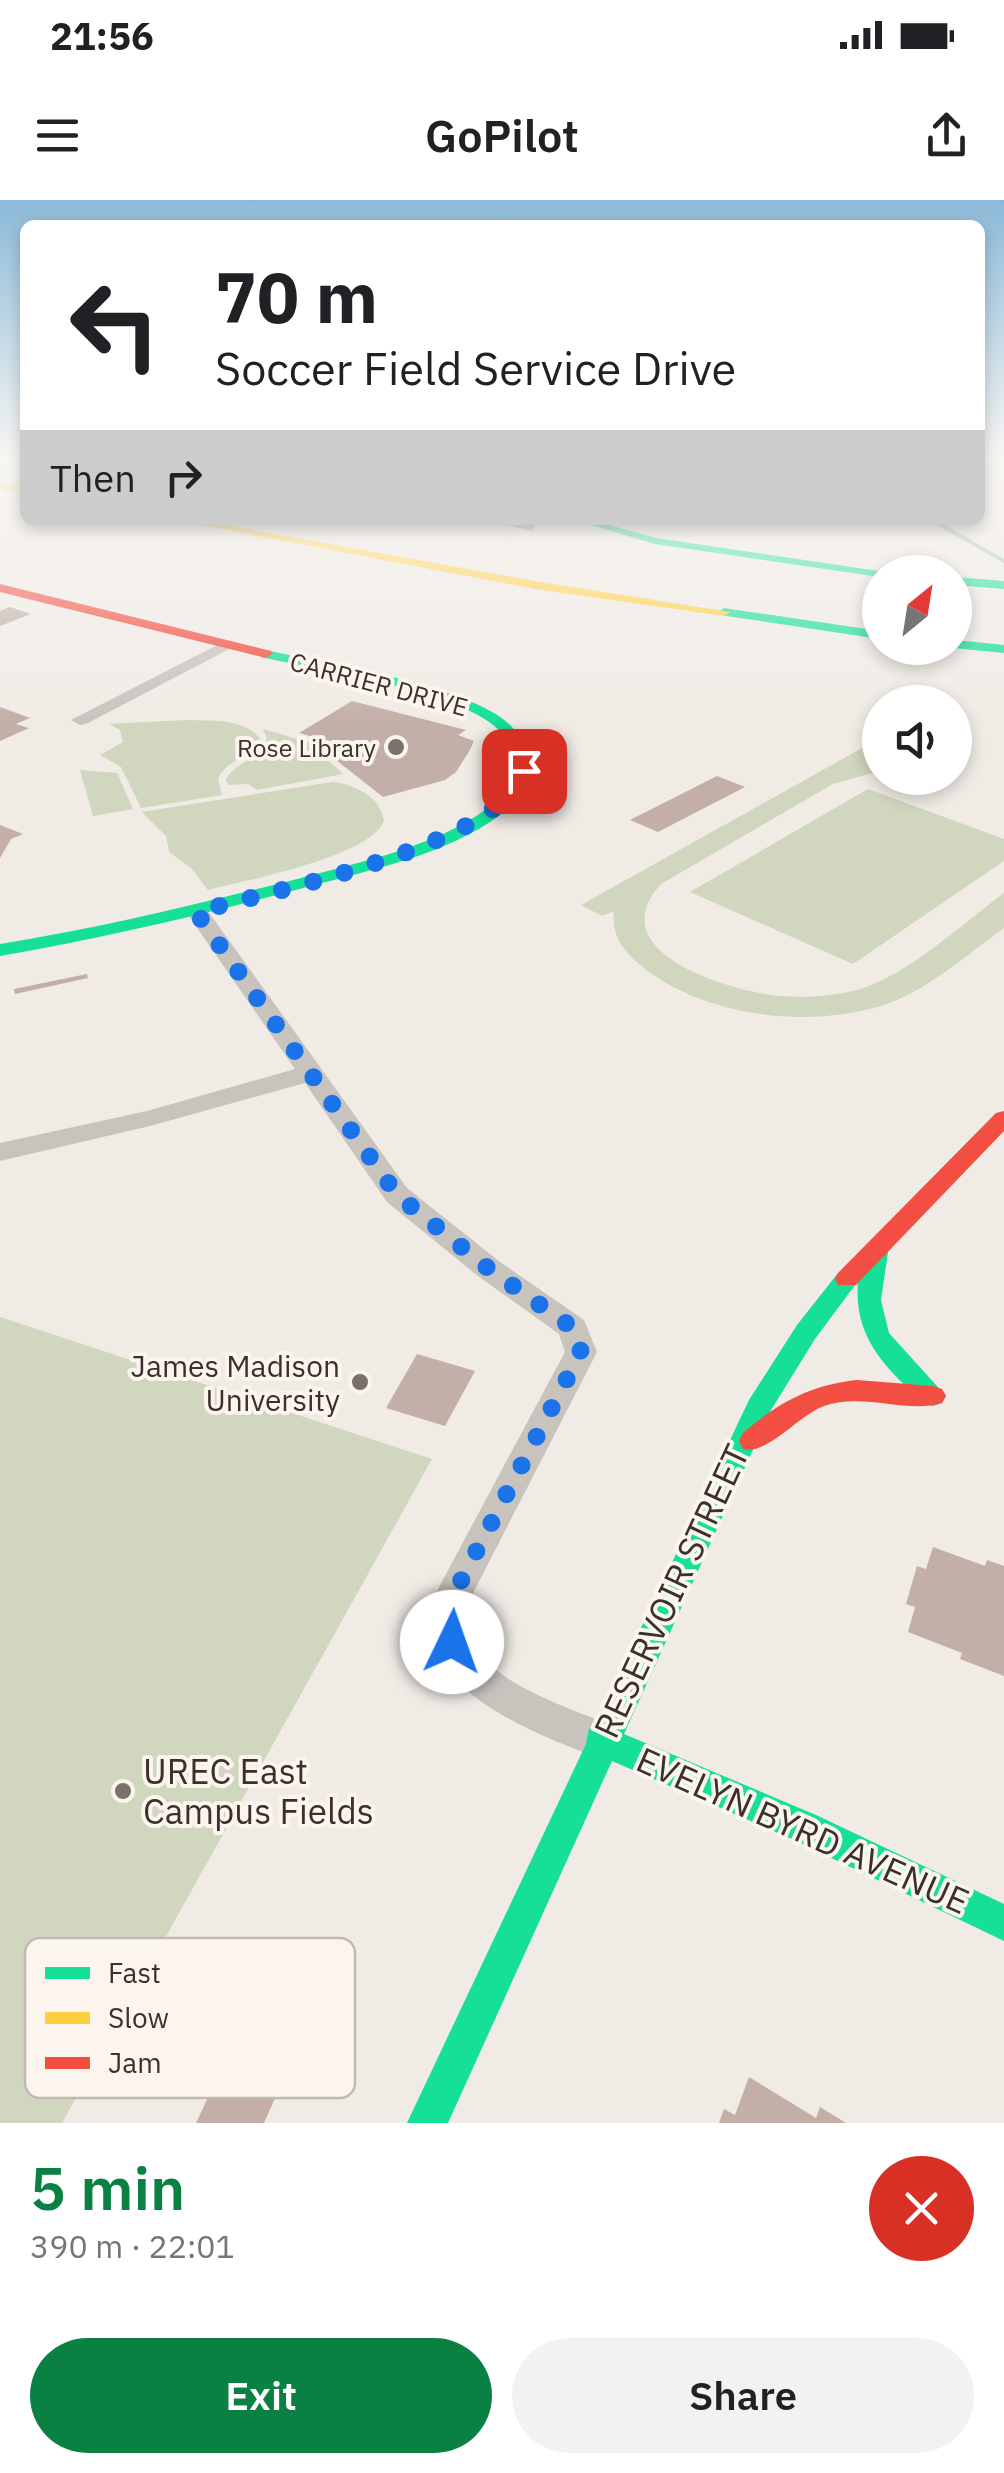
<!DOCTYPE html>
<meta charset="utf-8">
<style>
:root{--surface:#fff;--page:#f2f2f2;--text:#202124;--muted:#757577;--accent:#0b8043}
body{margin:0;font-family:"IBM Plex Sans",sans-serif;background:var(--page);color:var(--text);height:100vh;display:flex;flex-direction:column;font-size:38px;white-space:nowrap}
*{box-sizing:border-box;margin:0}
p{font-size:32px;color:var(--muted)}
.icon{flex:none;width:55px;height:55px;fill:none;stroke:currentColor;stroke-width:2;stroke-linecap:round;stroke-linejoin:round}
.map{position:relative;height:1923px;overflow:hidden}
.details{display:flex;flex-direction:column;background:var(--surface);flex:1}
.details>*{flex:none}
.hud{position:absolute;left:20px;top:20px;width:965px;height:305px;border-radius:15px;box-shadow:0 5px 15px #0003;background:#fff;color:var(--text);overflow:hidden}
.needle{width:65px;rotate:30deg}
.fabs{position:absolute;left:862px;top:355px;display:grid;gap:20px}
.fabs a{display:grid;place-items:center;width:110px;height:110px;border-radius:50%;background:var(--surface);box-shadow:0 5px 15px #0003;font-size:50px}
.pin{position:absolute;display:grid;place-items:center;width:85px;height:85px;color:#fff;margin:-42px;border-radius:20px;box-shadow:0 5px 15px #0006}
.me{position:absolute;width:110px;margin:-55px;rotate:3deg;stroke-linejoin:round;filter:drop-shadow(0 0 8px #0008)}
.turn{display:flex;align-items:center;gap:35px;height:210px;padding:0 30px;font-size:45px}
.turn .icon{width:130px;height:130px;stroke-width:2.5}
.turn b{display:block;font-size:70px;line-height:85px}
.then{display:flex;align-items:center;height:95px;padding:0 30px;background:#0003;gap:20px;font-size:38px}
.round{display:grid;place-items:center;flex:none;width:105px;height:105px;border-radius:52px;background:var(--page)}
.head{display:flex;align-items:center;justify-content:space-between;height:170px;padding:0 30px}
h1{font-size:60px;font-weight:600;line-height:75px;color:var(--accent)}
.action{display:flex;gap:20px;margin-top:auto;padding:20px 30px}
.action a{flex:1;height:115px;border-radius:60px;background:var(--accent);color:#fff;font-size:40px;font-weight:600;line-height:115px;text-align:center}
.action a+a{background:var(--page);color:var(--text)}
.status{display:flex;justify-content:space-between;align-items:center;height:70px;padding:0 50px;background:var(--surface);direction:ltr}
.status svg{height:28px;fill:currentColor}
header{display:flex;justify-content:space-between;align-items:center;height:130px;padding:0 30px;background:var(--surface);font-size:45px;font-weight:600}
.map>svg:first-child{display:block}
.green{fill:#d1d6bf}
.lines{fill:none;stroke-linecap:round;stroke-linejoin:round}
.stream{stroke:#a1c2c1;stroke-width:4}
.building{fill:#c3afa7}
.street{fill:#c9c3be;fill-rule:evenodd}
.fast{fill:#16e098;fill-rule:evenodd}
.slow{fill:#ffcf43;fill-rule:evenodd}
.jam{fill:#f24e42;fill-rule:evenodd}
.route{stroke:#1a73e8;stroke-width:18;stroke-dasharray:0 32.4}
.poi-dot{fill:#7a716c;stroke:#fbf5ee;stroke-width:4}
.labels{text-anchor:middle;dominant-baseline:central;stroke-width:8;stroke-linejoin:round;paint-order:stroke}
.far-street-label{font-size:25px;fill:#3b302b;stroke:#fbf5ee}
.far-poi-label{font-size:25px;fill:#3b302b;stroke:#fbf5ee;text-anchor:end}
.poi-label{font-size:30px;fill:#3b302b;stroke:#fbf5ee;text-anchor:end}
.near-street-label{font-size:35px;fill:#3b302b;stroke:#fbf5ee}
.near-poi-label{font-size:35px;fill:#3b302b;stroke:#fbf5ee;text-anchor:start}
.key{fill:#fbf5ee;stroke:#c1bab4;stroke-width:2.5}
.key-label{font-size:28px;fill:#3b302b}
</style>
<div class="status"><b>21:56</b><svg viewBox="0 0 49 12"><path d="M0 12V9h3v3zM5 12V6h3v6zM10 12V3h3v9zM15 12V0h3v12zM26 1h20v11H26zM47 4h2v5h-2z"/></svg></div>
<header><svg class="icon" aria-label="menu" viewBox="0 0 24 24"><path d="M4 6h16M4 12h16M4 18h16"/></svg>GoPilot<svg class="icon" aria-label="share" viewBox="0 0 24 24"><path d="M12 15V3M7 8l5-5 5 5M5 13v7h14v-7"/></svg></header>
<div class="map">
<svg width="1004" height="1923" viewBox="0 0 1004 1923">
<rect width="100%" height="100%" fill="#f0ebe5"/>
<g class="green">
<path d="M187,520c23,1 59,-2 73,19 -9,20 -34,20 -42,40l4,16 -81,13 -20,-41 -21,-12 23,-13 -3,-12 -11,-6z"/>
<path d="M263,529l45,13 35,32 -86,16 -9,-6 -20,1 -2,-5c9,-19 35,-20 41,-42z"/>
<path d="M864,547l16,5 -3,8 3,1v10l-47,13 -172,100c-63,69 71,108 120,112 25,2 52,0 76,-6 50,-14 105,-66 147,-97v35c-39,28 -77,63 -123,78 -76,23 -182,10 -243,-43 -17,-14 -27,-31 -24,-52l-12,5 -21,-11z"/>
<polygon points="80,570 117,573 133,609 93,616"/>
<path d="M332,582c22,2 49,15 52,39 -14,36 -137,59 -176,69l-17,-22 -22,-16 -3,-16 -24,-24z"/>
<polygon points="868,589 1004,639 1004,661 853,764 690,692"/>
<polygon points="0,1117 432,1259 62,1923 0,1923"/>
</g>
<g class="lines">
<polyline class="stream" points="932,320 1004,361"/>
</g>
<g class="building">
<polygon points="484,320 524,320 536,324 532,331"/>
<polygon points="806,320 850,320 853,325 809,325"/>
<polygon points="10,407 31,414 0,426 0,411"/>
<polygon points="352,501 466,530 458,535 474,541 470,550 456,572 445,580 383,597 317,545 325,540 299,533"/>
<polygon points="0,507 30,518 16,524 29,528 0,541"/>
<polygon points="717,576 745,587 658,632 630,620"/>
<polygon points="0,625 23,634 11,639 0,658"/>
<polygon points="87,774 88,778 15,794 14,789"/>
<polygon points="417,1154 475,1171 445,1226 386,1208"/>
<polygon points="933,1347 985,1366 987,1360 1004,1366 1004,1476 960,1459 962,1453 908,1432 915,1407 906,1404 917,1366 926,1369"/>
<polygon points="221,1870 276,1896 264,1923 196,1923"/>
<polygon points="749,1877 816,1918 820,1907 846,1923 719,1923 724,1909 735,1915"/>
</g>
<g class="lines">
<g class="street">
<polygon points="223,442 237,445 86,524 80,525 71,520"/>
<path d="M197,705l8,2 202,281 93,74 84,58 13,32 -126,245c-1,16 -4,32 3,47 21,42 100,65 141,83l6,13 -6,13 -14,6c-67,-26 -208,-76 -161,-174l125,-233 -6,-18 -81,-58 -91,-74 -82,-119 -155,43 -150,35v-18l147,-32 148,-42 -109,-157z"/>
</g>
<g class="fast">
<polygon points="574,320 591,320 656,338 886,372 880,372 880,377 655,344"/>
<polygon points="955,377 1004,381 1004,389 955,385"/>
<polygon points="724,408 880,431 880,439 720,415 718,412"/>
<polygon points="955,440 1004,445 1004,453 953,448"/>
<path d="M266,450c56,13 208,36 245,76 9,9 15,22 23,32 -5,25 -13,41 -34,57 -54,40 -130,55 -193,72 -102,27 -203,51 -307,69v-12c100,-16 198,-40 297,-65 63,-17 138,-32 191,-71 19,-14 26,-28 30,-50 -5,-8 -10,-19 -17,-26 -37,-41 -184,-62 -240,-75v-6z"/>
<path d="M876,1044l9,2 3,6 -7,48 8,33 57,63 -4,7 -9,3 -9,-3c-39,-35 -71,-66 -66,-122l-43,58 -44,71 -147,324 192,81 188,89v37l-212,-102 -180,-78 -164,362h-41l179,-379 3,-15 5,-2 155,-327 48,-75 41,-52 9,-3 11,7 9,-31z"/>
</g>
<g class="slow">
<polygon points="0,283 25,288 25,294 0,289"/>
<polygon points="175,320 198,320 535,381 730,412 724,416 535,389"/>
</g>
<g class="jam">
<polygon points="0,384 271,451 273,454 266,458 0,392"/>
<polygon points="1004,911 1004,931 856,1085 838,1085 835,1079 838,1073 996,913"/>
<path d="M857,1180l76,6 9,3 4,7 -4,7c-35,11 -79,-11 -118,3 -25,9 -58,50 -81,43l-4,-8 4,-8c35,-30 67,-48 114,-53z"/>
</g>
</g>
<linearGradient id="sky" x2="0" y2="1"><stop stop-color="#8bbad8"/><stop offset="0.49" stop-color="#f8f6f3"/><stop offset="1" stop-color="#f8f6f3" stop-opacity="0"/></linearGradient>
<rect width="1004" height="523" fill="url(#sky)"/>
<g class="lines">
<path class="route" d="M452,1442l-4,-26 5,-20 128,-244 -8,-24 -84,-59 -92,-74 -201,-283c72,-20 307,-67 328,-141"/>
</g>
<g class="poi-dot">
<circle cx="396" cy="547" r="10"/>
<circle cx="360" cy="1182" r="10"/>
<circle cx="123" cy="1591" r="10"/>
</g>
<g class="labels">
<g class="far-street-label">
<text transform="translate(379 484) rotate(15)">CARRIER DRIVE</text>
</g>
<g class="far-poi-label">
<text x="376" y="547">Rose Library</text>
</g>
<g class="poi-label">
<text x="340" y="1165">James Madison<tspan x="340" dy="34">University</tspan></text>
</g>
<g class="near-street-label">
<text transform="translate(671 1391) rotate(-65)">RESERVOIR STREET</text>
<text transform="translate(803 1630) rotate(24)">EVELYN BYRD AVENUE</text>
</g>
<g class="near-poi-label">
<text x="143" y="1571">UREC East<tspan x="143" dy="40">Campus Fields</tspan></text>
</g>
</g>
<rect x="25" y="1738" width="330" height="160" rx="15" class="key"/>
<rect x="45" y="1767" width="45" height="12" fill="#16e098"/>
<rect x="45" y="1812" width="45" height="12" fill="#ffcf43"/>
<rect x="45" y="1857" width="45" height="12" fill="#f24e42"/>
<g class="key-label">
<text x="108" y="1783">Fast</text>
<text x="108" y="1828">Slow</text>
<text x="108" y="1873">Jam</text>
</g>
</svg>
<div class="fabs">
<a><svg class="needle" viewBox="-14 -14 28 28"><path d="M0-13l5 13h-10z" fill="#e53935"/><path d="M0 13l5-13h-10z" fill="#757577"/></svg></a>
<a><svg class="icon" aria-label="sound" viewBox="0 0 24 24"><path d="M4 9h4l5-4v14l-5-4H4zM17 9q2 3 0 6"/></svg></a>
</div>
<div class="pin" style="left:524px;top:571px;background:#d93025"><svg class="icon" aria-label="arrive" viewBox="0 0 24 24"><path d="M6 21V4h12l-3 4 3 4H6"/></svg></div>
<svg class="me" style="left:452px;top:1442px" viewBox="-20 -20 40 40"><circle r="19" fill="#fff"/><path d="M0-13L10 11 0 6-10 11z" fill="#1a73e8"/></svg>
<div class="hud">
<div class="turn"><svg class="icon" aria-label="left" viewBox="0 0 24 24"><path d="M17 20v-9H6M10 6l-5 5 5 5"/></svg><div><b>70 m</b>Soccer Field Service Drive</div></div>
<div class="then">Then<svg class="icon" aria-label="right" viewBox="0 0 24 24"><path d="M7 20v-9h11M14 6l5 5-5 5"/></svg></div>
</div>
</div>
<section class="details">
<div class="head"><div><h1>5 min</h1><p>390 m · 22:01</p></div><a class="round" style="background:#d93025;color:#fff"><svg class="icon" aria-label="close" viewBox="0 0 24 24"><path d="M6 6l12 12M18 6L6 18"/></svg></a></div>
<div class="action"><a>Exit</a><a>Share</a></div>
</section>
